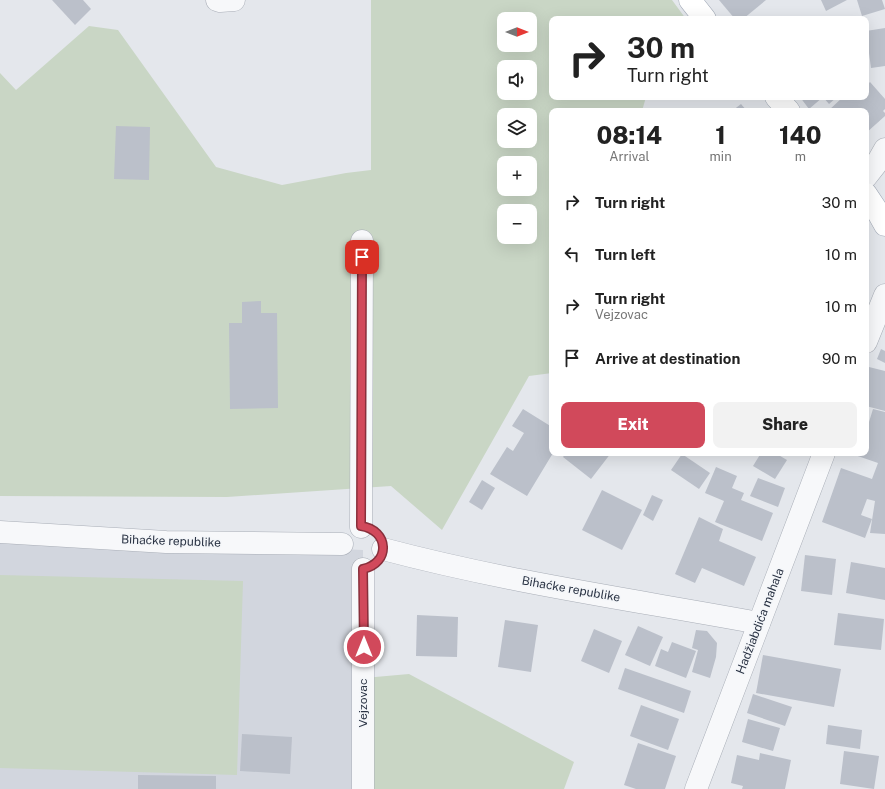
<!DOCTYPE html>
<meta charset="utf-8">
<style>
:root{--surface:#fff;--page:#f2f2f2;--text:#222;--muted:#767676;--accent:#d1495b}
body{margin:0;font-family:"Public Sans",sans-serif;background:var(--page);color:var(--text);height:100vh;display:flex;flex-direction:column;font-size:15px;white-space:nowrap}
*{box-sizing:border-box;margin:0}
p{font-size:13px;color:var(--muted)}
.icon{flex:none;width:22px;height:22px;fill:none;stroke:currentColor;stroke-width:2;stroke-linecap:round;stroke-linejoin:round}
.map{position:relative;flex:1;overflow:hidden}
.sheet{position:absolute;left:549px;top:108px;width:320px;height:348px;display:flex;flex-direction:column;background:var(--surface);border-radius:8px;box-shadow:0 4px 16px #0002}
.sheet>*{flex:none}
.guide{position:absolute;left:549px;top:16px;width:320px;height:84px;border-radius:8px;box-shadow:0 4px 16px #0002;background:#fff;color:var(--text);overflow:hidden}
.needle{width:26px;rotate:90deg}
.buttons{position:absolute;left:497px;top:12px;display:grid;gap:8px}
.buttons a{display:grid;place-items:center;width:40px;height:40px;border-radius:8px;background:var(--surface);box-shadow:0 4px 16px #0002;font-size:20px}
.pin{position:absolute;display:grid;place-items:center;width:34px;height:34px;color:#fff;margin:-17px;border-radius:8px;box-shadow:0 2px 6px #0006}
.me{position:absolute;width:44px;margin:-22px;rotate:0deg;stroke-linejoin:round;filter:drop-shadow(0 0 3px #0008)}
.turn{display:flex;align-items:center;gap:14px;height:84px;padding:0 12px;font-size:18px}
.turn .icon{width:52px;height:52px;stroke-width:2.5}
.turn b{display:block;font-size:28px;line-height:34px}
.eta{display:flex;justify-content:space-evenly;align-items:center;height:68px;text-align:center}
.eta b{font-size:24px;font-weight:800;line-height:28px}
.cta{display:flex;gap:8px;margin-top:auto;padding:8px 12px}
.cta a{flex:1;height:46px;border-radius:8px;background:var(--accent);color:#fff;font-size:16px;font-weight:800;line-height:46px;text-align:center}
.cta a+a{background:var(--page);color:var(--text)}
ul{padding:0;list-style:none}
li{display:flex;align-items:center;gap:12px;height:52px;padding:0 12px}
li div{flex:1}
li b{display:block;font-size:15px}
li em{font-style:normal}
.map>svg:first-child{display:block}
.built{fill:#d2d6de}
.green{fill:#c9d6c5;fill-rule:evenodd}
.building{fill:#bbc0ca}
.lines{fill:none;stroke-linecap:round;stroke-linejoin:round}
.minor-casing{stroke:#a9aeb7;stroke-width:23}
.major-casing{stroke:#a3abb8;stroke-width:23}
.minor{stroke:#f7f8fa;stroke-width:22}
.major{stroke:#fff;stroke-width:22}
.route-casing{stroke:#882f3b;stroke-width:10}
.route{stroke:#d1495b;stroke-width:7}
.labels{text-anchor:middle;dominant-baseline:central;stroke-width:3;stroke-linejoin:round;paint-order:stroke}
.street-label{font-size:12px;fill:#2b3445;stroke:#f4f6f9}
</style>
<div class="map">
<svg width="885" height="789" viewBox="0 0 885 789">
<rect width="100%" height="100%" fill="#e4e7ec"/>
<polygon class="built" points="0,532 166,542 363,550 363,789 0,789"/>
<g class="green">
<path d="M371,0h301l14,19h-134v78h94l-4,14h-90v262l-23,3 -87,154 -51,-44 -164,11 -227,-1v-423l16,17 73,-64 29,4 98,137 66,18 64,-12 25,-3zM504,19h26v26h-26zM504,67h26v26h-26zM504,115h26v26h-26zM504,163h26v26h-26zM504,211h26v26h-26z"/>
<polygon points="0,575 243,581 237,775 0,768"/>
<polygon points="409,674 574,762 564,789 361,789 364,678"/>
</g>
<g class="building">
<polygon points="52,0 83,0 91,9 75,25"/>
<polygon points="719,0 766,0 743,19 735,19"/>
<polygon points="821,0 847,0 826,11"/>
<polygon points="857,0 882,0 885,9 862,16"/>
<polygon points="885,28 885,66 871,68 866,31"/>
<polygon points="870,82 885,99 885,109 883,111 885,113 885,116 866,133 866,111 828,111 843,97 866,97 866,86"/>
<polygon points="800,97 837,97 829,104 823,97 809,109"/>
<polygon points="741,104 747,111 732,111"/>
<polygon points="116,126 150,127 149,180 114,179"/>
<polygon points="261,301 261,313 277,313 278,408 230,409 229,323 242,323 242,302"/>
<polygon points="881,349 885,351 885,363 877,359"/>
<polygon points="869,367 885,371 885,411 866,406 866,381"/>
<polygon points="523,409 552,427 553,453 527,496 490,474 507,447 513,451 524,433 512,426"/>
<polygon points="873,409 885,412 885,534 870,533 875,501 867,499 861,515 872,519 865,538 822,522 841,468 872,479 878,463 849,453 866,453 866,421 869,422"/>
<polygon points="566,453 611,453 591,479 563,457"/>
<polygon points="761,453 775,453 787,460 775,479 753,466"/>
<polygon points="682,454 710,473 699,489 671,470"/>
<polygon points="716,467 737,476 732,488 744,493 741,500 773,513 762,541 715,522 724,501 705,493"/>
<polygon points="758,478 785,488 778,507 750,496"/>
<polygon points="482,480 495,488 482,510 469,502"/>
<polygon points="602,490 642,510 622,550 582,530"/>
<polygon points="652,495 663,500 653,521 643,515"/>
<polygon points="699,517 723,529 719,541 756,557 744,586 702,568 695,583 675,574"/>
<polygon points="805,555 836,559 832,595 801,591"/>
<polygon points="851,562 885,568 885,600 846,593"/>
<polygon points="838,613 884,619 881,650 834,645"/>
<polygon points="417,615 458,617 457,657 416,656"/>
<polygon points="505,620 538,625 531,672 498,667"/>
<polygon points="638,626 663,637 650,666 625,655"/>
<polygon points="594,629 622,641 609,673 581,661"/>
<polygon points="696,630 707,631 717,643 716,657 710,678 692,672 698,650 692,648"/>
<polygon points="672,642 696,651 686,678 655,666 661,649 668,652"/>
<polygon points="763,655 841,669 834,707 756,693"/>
<polygon points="625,668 691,691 684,713 618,689"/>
<polygon points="753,694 792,707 785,726 747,713"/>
<polygon points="641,705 679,719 668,750 630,736"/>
<polygon points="748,719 780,728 773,751 742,742"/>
<polygon points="828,725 862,730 860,749 826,744"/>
<polygon points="242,734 292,737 290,774 240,771"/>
<polygon points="638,743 676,756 665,789 636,789 624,785"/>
<polygon points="844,751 879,756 874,789 840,784"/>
<polygon points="760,753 791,760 785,789 742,789 743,786 731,783 737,755 759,760"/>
<polygon points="138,775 216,776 216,789 138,789"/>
</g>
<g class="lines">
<g class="minor-casing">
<g id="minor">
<polyline points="217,0 220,1 234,0"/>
<polyline points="866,177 877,163 885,149"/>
<polyline points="866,342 885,295"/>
<polyline points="361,527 362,241"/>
<polyline points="0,532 166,542 342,544"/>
<path d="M383,549c124,33 251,51 376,74"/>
<polyline points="363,789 363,569"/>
<polyline points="696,789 824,453"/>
</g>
</g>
<g class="major-casing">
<g id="major">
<polyline points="690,0 705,19"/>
<polyline points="776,97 789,111"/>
<polyline points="866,194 876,209 885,225"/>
</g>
</g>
<use href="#minor" class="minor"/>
<use href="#major" class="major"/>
</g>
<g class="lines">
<g class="route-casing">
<path id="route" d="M362,257l-1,269c28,4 30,37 2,43l1,78"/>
</g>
<use href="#route" class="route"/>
</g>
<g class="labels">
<g class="street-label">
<text transform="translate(171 541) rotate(2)">Bihaćke republike</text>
<text transform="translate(571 589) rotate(10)">Bihaćke republike</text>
<text transform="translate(760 621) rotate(-69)">Hadžiabdića mahala</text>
<text transform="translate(363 703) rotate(-90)">Vejzovac</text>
</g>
</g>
</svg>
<div class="buttons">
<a><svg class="needle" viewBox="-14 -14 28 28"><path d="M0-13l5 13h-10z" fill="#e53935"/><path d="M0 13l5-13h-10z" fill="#767676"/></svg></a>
<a><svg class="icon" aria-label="sound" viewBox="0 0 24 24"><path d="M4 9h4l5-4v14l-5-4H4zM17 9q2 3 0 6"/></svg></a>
<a><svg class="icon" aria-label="layers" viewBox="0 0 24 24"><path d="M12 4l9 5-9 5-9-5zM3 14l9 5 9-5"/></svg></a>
<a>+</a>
<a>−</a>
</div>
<div class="pin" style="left:362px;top:257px;background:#d93025"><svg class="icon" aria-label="arrive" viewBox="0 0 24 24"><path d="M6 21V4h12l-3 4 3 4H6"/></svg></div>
<svg class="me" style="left:364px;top:647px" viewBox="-20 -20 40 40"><circle r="17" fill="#d1495b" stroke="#fff" stroke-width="3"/><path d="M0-11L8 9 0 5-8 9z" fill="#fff"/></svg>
<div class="guide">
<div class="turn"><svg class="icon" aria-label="right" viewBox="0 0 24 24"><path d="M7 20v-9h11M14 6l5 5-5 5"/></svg><div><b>30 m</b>Turn right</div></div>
</div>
<section class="sheet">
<div class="eta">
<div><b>08:14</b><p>Arrival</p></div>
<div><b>1</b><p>min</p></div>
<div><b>140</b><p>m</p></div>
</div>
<ul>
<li><svg class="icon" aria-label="right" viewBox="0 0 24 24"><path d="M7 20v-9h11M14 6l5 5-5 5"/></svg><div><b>Turn right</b></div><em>30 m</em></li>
<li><svg class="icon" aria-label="left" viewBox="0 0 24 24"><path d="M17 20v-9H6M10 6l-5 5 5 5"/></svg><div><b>Turn left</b></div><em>10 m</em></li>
<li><svg class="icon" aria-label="right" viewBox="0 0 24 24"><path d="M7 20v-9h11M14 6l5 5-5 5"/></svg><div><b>Turn right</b><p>Vejzovac</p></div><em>10 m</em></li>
<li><svg class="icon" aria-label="arrive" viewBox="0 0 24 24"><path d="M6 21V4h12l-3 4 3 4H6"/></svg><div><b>Arrive at destination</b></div><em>90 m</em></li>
</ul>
<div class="cta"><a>Exit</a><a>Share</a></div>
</section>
</div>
